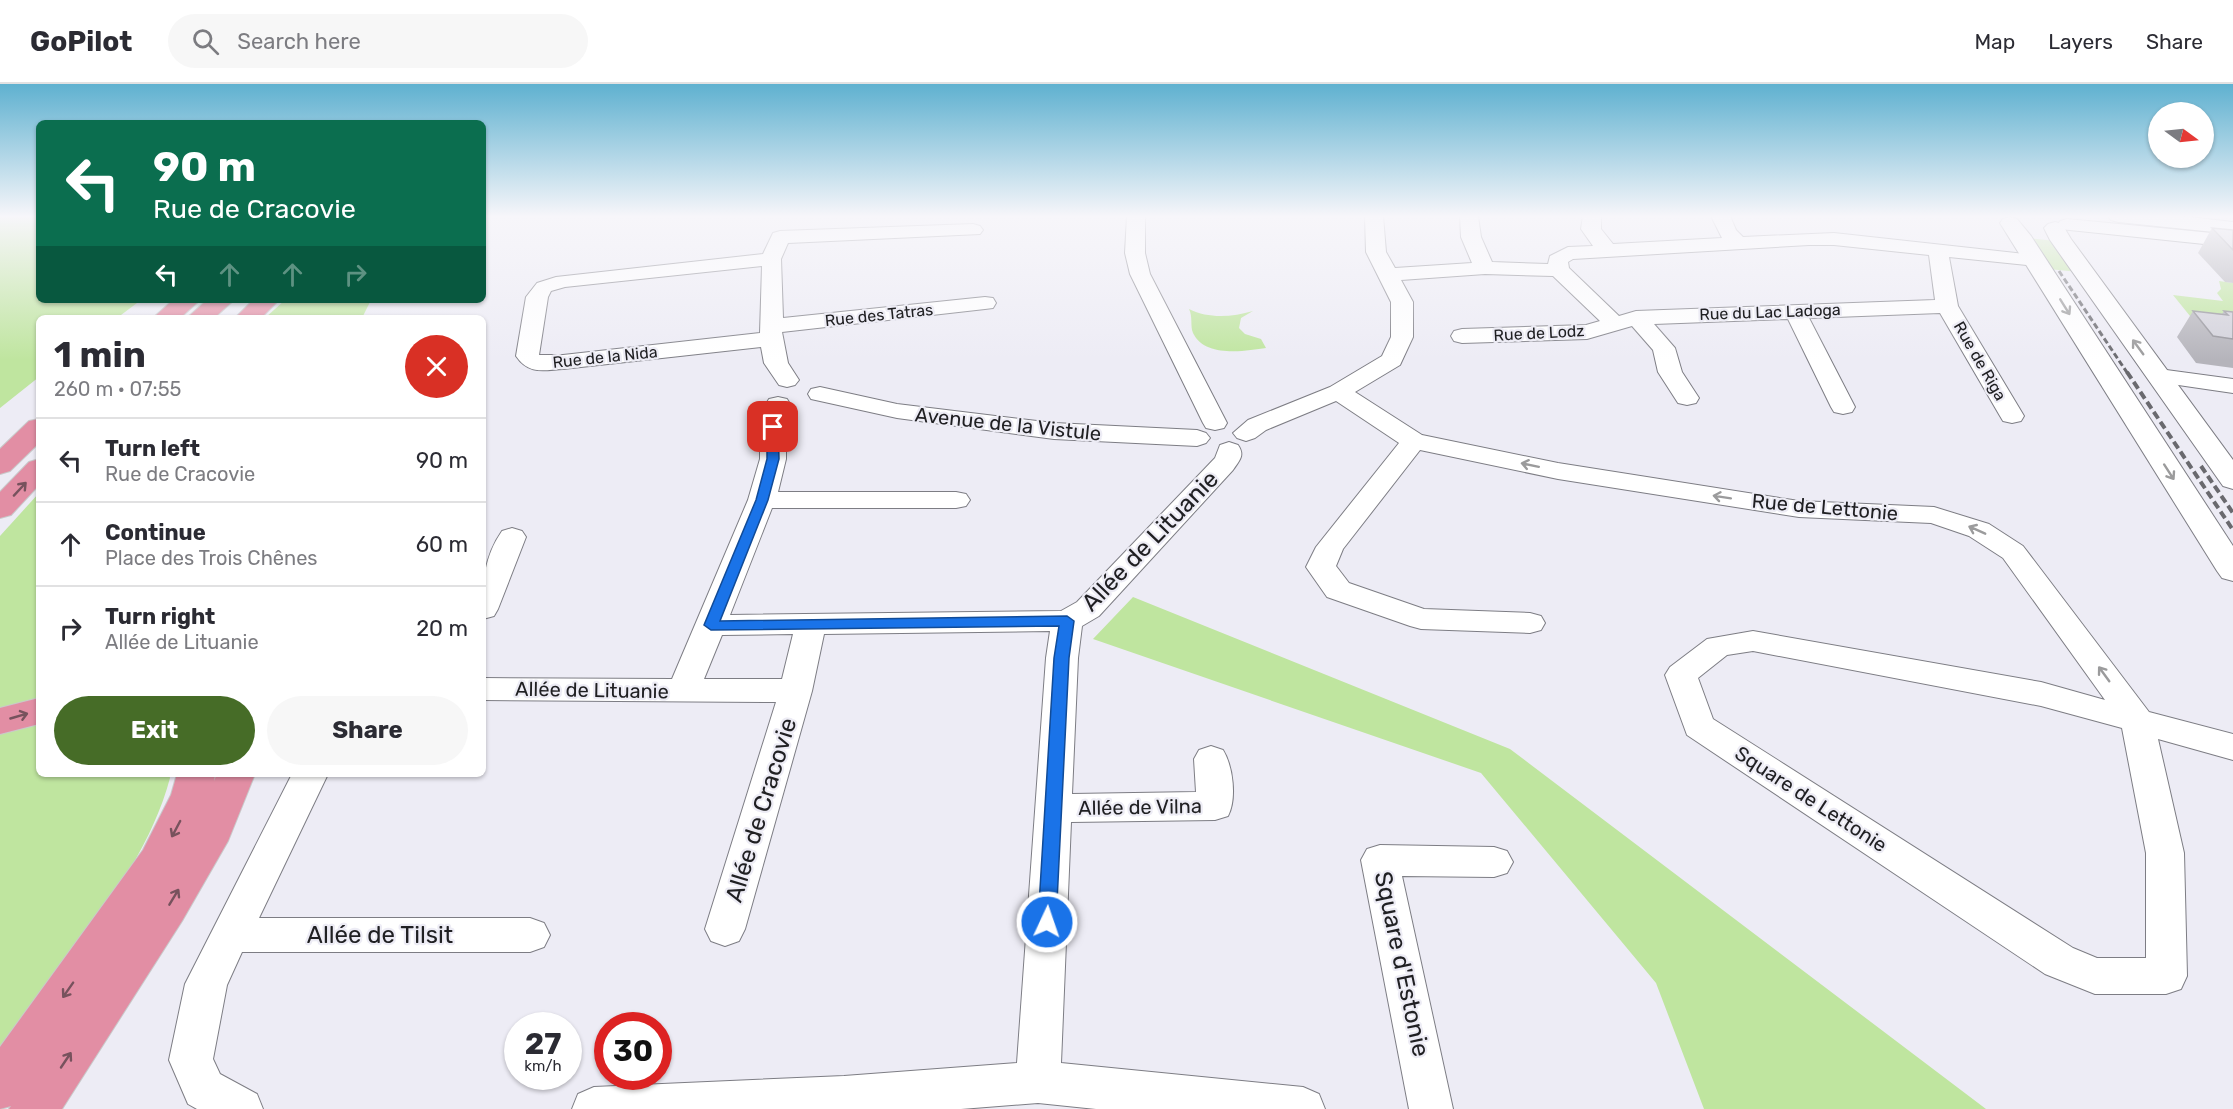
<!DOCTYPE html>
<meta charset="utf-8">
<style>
:root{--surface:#fff;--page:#f7f7f7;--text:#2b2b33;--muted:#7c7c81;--line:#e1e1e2;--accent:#466c27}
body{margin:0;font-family:Rubik,sans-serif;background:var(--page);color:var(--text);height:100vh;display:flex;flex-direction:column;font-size:22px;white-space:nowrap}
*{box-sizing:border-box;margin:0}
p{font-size:20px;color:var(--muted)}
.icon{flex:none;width:33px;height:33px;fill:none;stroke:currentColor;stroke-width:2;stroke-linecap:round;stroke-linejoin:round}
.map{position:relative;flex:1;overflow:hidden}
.panel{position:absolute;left:36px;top:231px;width:450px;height:462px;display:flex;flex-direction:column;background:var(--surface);border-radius:9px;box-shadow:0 2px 4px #0004}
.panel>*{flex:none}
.banner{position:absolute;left:36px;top:36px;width:450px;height:183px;border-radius:9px;box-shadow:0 2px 4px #0004;background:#0b6e4f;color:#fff;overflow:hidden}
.needle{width:39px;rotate:105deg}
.controls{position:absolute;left:2148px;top:18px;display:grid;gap:12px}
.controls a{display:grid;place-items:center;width:66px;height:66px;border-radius:50%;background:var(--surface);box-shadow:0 2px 4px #0004;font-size:30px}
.speed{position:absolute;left:504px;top:928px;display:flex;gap:12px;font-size:30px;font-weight:700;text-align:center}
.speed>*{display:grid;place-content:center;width:78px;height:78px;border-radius:50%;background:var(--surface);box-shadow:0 2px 4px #0004;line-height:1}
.speed small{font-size:15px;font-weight:400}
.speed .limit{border:9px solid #d22;background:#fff;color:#111}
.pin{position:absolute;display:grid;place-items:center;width:51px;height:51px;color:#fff;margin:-26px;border-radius:12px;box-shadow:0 3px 9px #0006}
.me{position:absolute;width:66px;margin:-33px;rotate:3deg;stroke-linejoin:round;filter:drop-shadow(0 0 4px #0008)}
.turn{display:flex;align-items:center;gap:21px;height:126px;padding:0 18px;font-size:27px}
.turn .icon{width:78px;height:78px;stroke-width:2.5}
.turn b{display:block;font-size:42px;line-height:51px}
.lanes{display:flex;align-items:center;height:57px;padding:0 18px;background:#0003;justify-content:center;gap:30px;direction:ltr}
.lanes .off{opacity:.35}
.round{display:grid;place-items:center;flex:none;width:63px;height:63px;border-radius:32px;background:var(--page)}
.summary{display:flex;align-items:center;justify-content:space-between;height:102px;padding:0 18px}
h1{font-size:36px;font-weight:700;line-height:45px}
.action{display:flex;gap:12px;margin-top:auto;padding:12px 18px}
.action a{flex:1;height:69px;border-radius:36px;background:var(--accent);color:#fff;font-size:24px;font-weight:700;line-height:69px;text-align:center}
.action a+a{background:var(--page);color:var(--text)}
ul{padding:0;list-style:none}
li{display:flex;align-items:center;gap:18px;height:84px;padding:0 18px;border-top:2px solid var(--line)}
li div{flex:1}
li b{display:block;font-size:22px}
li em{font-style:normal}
header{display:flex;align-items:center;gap:36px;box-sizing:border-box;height:84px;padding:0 30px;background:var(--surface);border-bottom:2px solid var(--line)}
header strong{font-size:28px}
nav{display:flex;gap:33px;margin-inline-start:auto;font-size:21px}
.search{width:420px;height:54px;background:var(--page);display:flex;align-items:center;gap:15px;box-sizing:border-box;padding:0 21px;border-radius:33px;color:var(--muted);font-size:22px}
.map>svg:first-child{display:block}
.green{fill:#bfe59f}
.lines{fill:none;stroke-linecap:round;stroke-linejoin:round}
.street-casing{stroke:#7d7d84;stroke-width:2}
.secondary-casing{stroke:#7d7d84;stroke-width:2}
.highway-casing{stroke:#c9c9ca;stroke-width:2}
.street{fill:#fff;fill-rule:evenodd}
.secondary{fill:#fff;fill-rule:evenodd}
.highway{fill:#e28ea4;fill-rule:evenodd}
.rail-far1{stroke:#69696e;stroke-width:3;stroke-dasharray:6 3;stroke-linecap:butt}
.rail{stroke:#69696e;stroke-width:4;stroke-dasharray:8 4;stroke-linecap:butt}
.wall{fill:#b5b4bb}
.building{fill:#d2d1da;stroke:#939299;stroke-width:1.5}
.oneway{stroke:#9b9b9c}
.oneway2{stroke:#77525d}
.route{fill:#1a73e8;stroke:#114b97;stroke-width:1.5}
.labels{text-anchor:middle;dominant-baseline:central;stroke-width:4.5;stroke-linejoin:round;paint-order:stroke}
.far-street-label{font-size:16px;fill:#202023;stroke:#edecf5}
.street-label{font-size:20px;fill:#202023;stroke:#edecf5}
.near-street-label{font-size:24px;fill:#202023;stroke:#edecf5}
</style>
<header>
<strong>GoPilot</strong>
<div class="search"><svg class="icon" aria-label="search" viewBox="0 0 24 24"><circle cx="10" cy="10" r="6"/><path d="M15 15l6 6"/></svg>Search here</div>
<nav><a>Map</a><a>Layers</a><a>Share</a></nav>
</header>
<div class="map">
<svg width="2233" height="1025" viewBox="0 0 2233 1025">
<rect width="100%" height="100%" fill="#edecf5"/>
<g class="green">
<polygon points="0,132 39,132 39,216 141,216 117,234 39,234 39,293 0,324"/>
<polygon points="2027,154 2057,157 2079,188 2048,185"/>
<polygon points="2219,197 2233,199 2233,237 2190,232 2173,211 2223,217 2217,209 2221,205"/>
<polygon points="285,216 371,216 362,234 265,234"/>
<path d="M1189,225c20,10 43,8 64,2l-12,7 -2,10 6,6 16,5 5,9c-21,3 -61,10 -73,-15 -3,-7 0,-16 -4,-24z"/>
<polygon points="39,409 39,620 0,630 0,452"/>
<polygon points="1133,513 1510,665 1986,1025 1704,1025 1656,899 1481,689 1093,555"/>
<path d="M39,639v51h130l1,4c-17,63 -54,115 -92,167 -26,36 -52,71 -78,107v-318z"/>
</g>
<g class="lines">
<g class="street-casing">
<g id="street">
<polygon points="1127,132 1145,132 1145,169 1150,190 1227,339 1224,344 1215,346 1206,344 1203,339 1130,190 1125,169"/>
<path d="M1365,132h18l3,36 9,16 77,-5 -11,-26 -1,-21h18l3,21 11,25 56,2 2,-8 18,-9 25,-1 -12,-17 2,-13h18v13l12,15 109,-6 -11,-22h19l6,14 7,7 91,-4 209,23 3,4 -3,4 -7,2 -87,-9 9,49 66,110 -3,5 -9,2 -9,-2 -3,-5 -60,-103 -131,5 46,89 -3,5 -9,2 -9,-2 -3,-5 -43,-88 -134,5 21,24 7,24 17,26 -3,5 -9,2 -9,-2 -20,-31 -5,-22 -21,-24 -45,13 -125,4 -8,-2 -3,-5 3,-5 8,-2 124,-4 14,-4 -47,-45 -68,-2 -84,6 12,22v35l-13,28 -45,27 67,43 136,28 241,38 135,6 55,17 34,22 126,166 84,22v26l-75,-21 26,114 3,123 -6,13 -15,5h-71l-50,-20 -358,-239 -22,-60 5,-8 37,-28 46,-8 288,51 64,18 -102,-142 -34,-22 -38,-13 -132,-6 -241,-38 -138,-29 -77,99 -7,17 13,17 75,26 106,4 11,3 4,7 -4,7 -11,3 -109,-4 -11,-3 -83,-29 -21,-30 10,-20 83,-104 -63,-42 -70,29 -11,8 -9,3 -9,-3 -4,-5 15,-13 82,-33 52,-31 9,-19v-35l-25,-50zM1809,161h25l95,10 6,45 -299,11 -17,5 -50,-48 -1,-6 5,-3zM1753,567l288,55 81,22 24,125v105h-49l-24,-10 -360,-229 -15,-41 29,-23z"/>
<polygon points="2067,135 2233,151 2233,163 2060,145 2057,141 2060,137"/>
<path d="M973,140l7,2 3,4 -3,4 -192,9 -7,16 2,59 202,-21 8,1 3,5 -3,5 -8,1 -203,23 6,31 11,17 -4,5 -8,2 -8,-2 -15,-22 -3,-16 -198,22c-20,1 -34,6 -47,-13l10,-59 11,-14 19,-6 207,-23 10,-21 7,-2zM762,182l-2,67 -197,22h-24l9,-58 3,-6 14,-4z"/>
<polygon points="2159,285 2233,295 2233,309 2151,297 2147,292 2151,287"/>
<polygon points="820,303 897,320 1054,339 1197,346 1206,349 1210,354 1206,359 1197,362 1054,355 897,334 811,315 808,310 811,305"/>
<path d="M778,313l9,2 3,5 -4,23v32l-8,33h178l10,2 4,6 -4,6 -10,2h-184l-42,107 331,-4 16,-9 138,-144 5,-13 9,-3 9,3c7,10 2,15 -5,25l-134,146 -17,10 -4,32 -6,136 124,-2 -2,-33 5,-9 12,-4 12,4c10,16 14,49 5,66l-13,4 -144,2 -10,241 242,24 16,7 6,15h-229l-58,-6 -77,6h-389l6,-15 16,-7 250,-11 173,-13 29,-405 4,-27 -226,3 -12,57 -67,238 -6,12 -14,5 -14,-5 -6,-12 71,-227 -293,-2v-22l189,1 76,-179 12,-41v-32l6,-23 3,-5zM793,550l-11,45h-78l18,-44z"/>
<path d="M512,444l10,3 4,6 -28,72 -4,7 -11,3c0,-33 -1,-59 19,-88z"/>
<polygon points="292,690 328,690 259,834 530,834 544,839 550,851 544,863 530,868 242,868 227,901 213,975 220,990 257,1010 263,1025 197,1025 188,1020 169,976 185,900"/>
<polygon points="1380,761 1494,763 1507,767 1513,778 1507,789 1494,793 1402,792 1453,1025 1409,1025 1361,776 1367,765"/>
</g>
</g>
<g class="secondary-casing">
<g id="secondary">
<polygon points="2108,132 2180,132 2233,138 2233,150 2118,138 2111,136"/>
<polygon points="2010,133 2017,135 2031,152 2233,462 2233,497 2222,494 2217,487 2000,139 2003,135"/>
<polygon points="2055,138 2062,140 2071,155 2233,376 2233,405 2223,402 2050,156 2044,144 2048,140"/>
</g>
</g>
<g class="highway-casing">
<g id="highway">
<polygon points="173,216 200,216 180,234 153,234"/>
<polygon points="207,216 234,216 214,234 187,234"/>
<polygon points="253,216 279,216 261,234 235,234"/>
<polygon points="39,335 39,359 10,387 0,390 0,365 29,337"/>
<polygon points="39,375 39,401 11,431 0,434 0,408 29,378"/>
<polygon points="39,614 39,640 0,650 0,624"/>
<polygon points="177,690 215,690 214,697 217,690 255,690 228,757 182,837 62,1025 9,1025 11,1022 0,1025 0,963 143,766 171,711"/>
</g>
</g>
<use href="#street" class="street"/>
<use href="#secondary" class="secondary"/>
<use href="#highway" class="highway"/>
<polyline class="rail-far1" points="2059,187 2128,290"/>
<g class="rail">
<polyline points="2127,288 2233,446"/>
<polyline points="2201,382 2233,429"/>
</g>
</g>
<g class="wall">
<polygon points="2212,144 2233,146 2233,199 2225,198 2198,169"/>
<polygon points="2193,227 2222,230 2224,227 2233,228 2233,284 2196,279 2177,253"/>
</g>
<g class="building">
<polygon points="2212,144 2233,146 2233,166"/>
<polygon points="2193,227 2228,231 2224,227 2233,228 2233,255 2213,252"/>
</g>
<defs><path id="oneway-shaft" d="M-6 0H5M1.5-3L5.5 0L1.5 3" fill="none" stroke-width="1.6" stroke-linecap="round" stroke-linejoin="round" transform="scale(1.5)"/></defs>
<g class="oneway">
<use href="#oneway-shaft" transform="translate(2065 223) rotate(58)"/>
<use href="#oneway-shaft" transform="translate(2138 263) rotate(-126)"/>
<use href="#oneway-shaft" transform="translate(1530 381) rotate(-168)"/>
<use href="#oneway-shaft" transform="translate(2169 388) rotate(57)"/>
<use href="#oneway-shaft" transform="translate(1722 413) rotate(-171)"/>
<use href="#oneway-shaft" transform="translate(1977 446) rotate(-156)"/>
<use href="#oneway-shaft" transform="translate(2104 590) rotate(-126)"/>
</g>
<g class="oneway2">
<use href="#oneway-shaft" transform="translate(20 405) rotate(-47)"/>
<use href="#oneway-shaft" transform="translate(19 632) rotate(-16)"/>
<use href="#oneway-shaft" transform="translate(176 745) rotate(118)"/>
<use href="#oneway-shaft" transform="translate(174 813) rotate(-59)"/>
<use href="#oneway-shaft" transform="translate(68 906) rotate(125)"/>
<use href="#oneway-shaft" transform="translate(66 976) rotate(-56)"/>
</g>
<linearGradient id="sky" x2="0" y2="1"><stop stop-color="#5fb1d0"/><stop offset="0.48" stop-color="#f7f6fa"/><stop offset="1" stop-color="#f7f6fa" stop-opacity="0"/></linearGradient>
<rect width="2233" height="276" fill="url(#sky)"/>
<polygon class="route" points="773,340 778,343 779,375 768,416 720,537 1067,532 1074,537 1069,574 1056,838 1054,843 1047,846 1041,843 1038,838 1054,574 1059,542 711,546 704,541 756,416 767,375 767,343"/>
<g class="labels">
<g class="far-street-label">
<text transform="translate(1770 228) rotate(-2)">Rue du Lac Ladoga</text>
<text transform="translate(879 231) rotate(-6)">Rue des Tatras</text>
<text transform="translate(1539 249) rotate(-3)">Rue de Lodz</text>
<text transform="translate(605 273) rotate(-6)">Rue de la Nida</text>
<text transform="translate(1980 277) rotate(60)">Rue de Riga</text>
</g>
<g class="street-label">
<text transform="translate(1008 340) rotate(6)">Avenue de la Vistule</text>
<text transform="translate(1825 423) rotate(5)">Rue de Lettonie</text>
<text transform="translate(592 606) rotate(1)">Allée de Lituanie</text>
<text transform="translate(1811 715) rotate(33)">Square de Lettonie</text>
<text transform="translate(1140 723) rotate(-1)">Allée de Vilna</text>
</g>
<g class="near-street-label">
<text transform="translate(1150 457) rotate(-46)">Allée de Lituanie</text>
<text transform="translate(761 726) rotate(-73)">Allée de Cracovie</text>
<text x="380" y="851">Allée de Tilsit</text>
<text transform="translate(1402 880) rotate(78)">Square d'Estonie</text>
</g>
</g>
</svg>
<div class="controls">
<a><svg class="needle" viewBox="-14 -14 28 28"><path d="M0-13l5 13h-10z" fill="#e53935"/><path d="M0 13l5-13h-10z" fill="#7c7c81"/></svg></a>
</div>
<div class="speed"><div>27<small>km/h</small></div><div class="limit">30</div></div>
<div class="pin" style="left:773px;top:343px;background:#d93025"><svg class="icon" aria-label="arrive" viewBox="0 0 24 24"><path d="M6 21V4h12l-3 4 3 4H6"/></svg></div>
<svg class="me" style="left:1047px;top:838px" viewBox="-20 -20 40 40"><circle r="17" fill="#1a73e8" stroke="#fff" stroke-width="3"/><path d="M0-11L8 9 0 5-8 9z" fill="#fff"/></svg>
<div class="banner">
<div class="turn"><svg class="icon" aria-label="left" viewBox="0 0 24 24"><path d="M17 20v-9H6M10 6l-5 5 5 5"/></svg><div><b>90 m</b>Rue de Cracovie</div></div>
<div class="lanes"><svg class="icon" aria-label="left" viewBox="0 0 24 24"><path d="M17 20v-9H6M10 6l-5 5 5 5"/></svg><svg class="icon off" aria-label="ahead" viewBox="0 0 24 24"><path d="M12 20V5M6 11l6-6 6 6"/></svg><svg class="icon off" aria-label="ahead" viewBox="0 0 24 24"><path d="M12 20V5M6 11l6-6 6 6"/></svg><svg class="icon off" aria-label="right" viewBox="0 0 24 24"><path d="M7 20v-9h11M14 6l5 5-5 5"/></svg></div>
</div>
<section class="panel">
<div class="summary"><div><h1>1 min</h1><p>260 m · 07:55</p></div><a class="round" style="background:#d93025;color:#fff"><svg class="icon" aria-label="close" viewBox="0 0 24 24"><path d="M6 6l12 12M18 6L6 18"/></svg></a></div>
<ul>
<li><svg class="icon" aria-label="left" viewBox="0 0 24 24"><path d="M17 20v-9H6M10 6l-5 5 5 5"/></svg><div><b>Turn left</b><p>Rue de Cracovie</p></div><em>90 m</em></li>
<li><svg class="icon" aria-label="ahead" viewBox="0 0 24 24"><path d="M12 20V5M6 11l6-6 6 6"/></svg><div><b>Continue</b><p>Place des Trois Chênes</p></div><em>60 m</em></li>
<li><svg class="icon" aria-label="right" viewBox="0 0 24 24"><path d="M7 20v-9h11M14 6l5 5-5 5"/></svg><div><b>Turn right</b><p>Allée de Lituanie</p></div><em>20 m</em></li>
</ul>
<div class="action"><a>Exit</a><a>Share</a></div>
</section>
</div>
